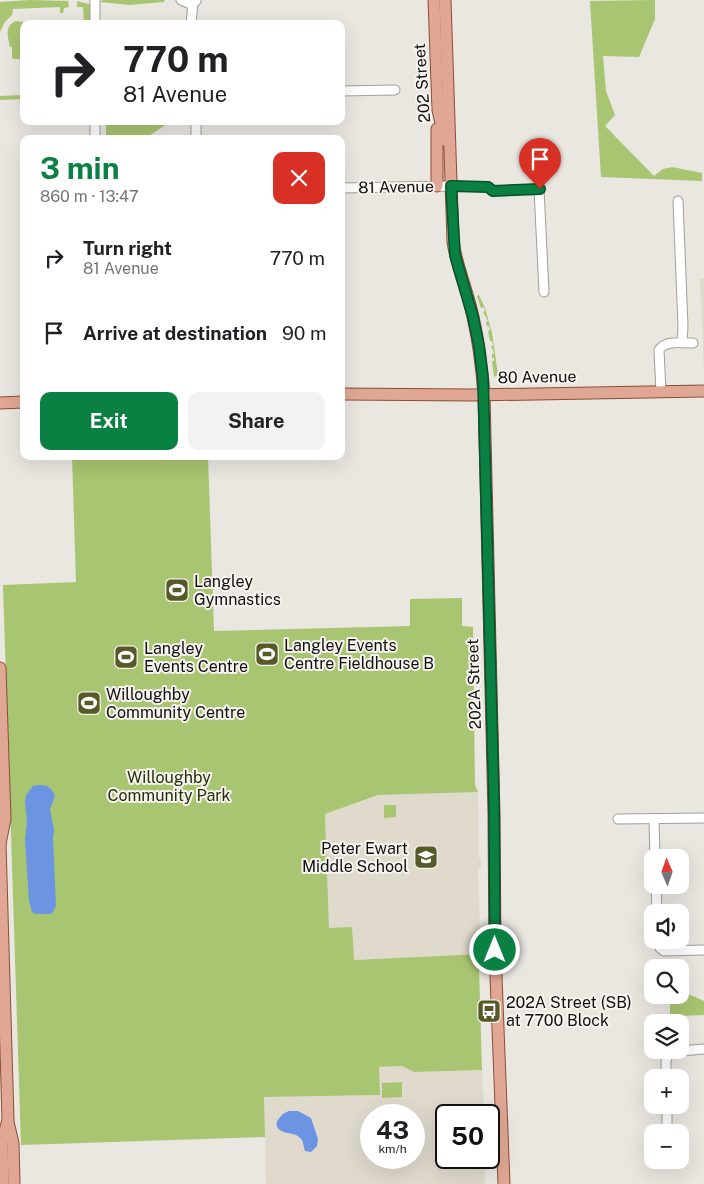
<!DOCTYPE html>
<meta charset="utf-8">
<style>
:root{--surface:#fff;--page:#f2f2f2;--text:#202124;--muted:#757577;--accent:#0b8043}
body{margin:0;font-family:"Public Sans",sans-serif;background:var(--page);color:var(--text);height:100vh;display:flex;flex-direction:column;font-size:19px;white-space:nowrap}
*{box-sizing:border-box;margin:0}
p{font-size:16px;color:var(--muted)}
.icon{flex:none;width:28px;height:28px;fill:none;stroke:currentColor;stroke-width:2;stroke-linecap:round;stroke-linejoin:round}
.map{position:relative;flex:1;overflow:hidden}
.panel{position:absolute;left:20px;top:135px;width:325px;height:325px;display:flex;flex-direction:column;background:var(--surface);border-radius:10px;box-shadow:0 5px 20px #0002}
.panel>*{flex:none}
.top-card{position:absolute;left:20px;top:20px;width:325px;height:105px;border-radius:10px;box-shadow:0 5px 20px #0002;background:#fff;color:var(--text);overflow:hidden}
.needle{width:32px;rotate:358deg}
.controls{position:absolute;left:644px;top:849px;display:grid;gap:10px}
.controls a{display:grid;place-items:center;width:45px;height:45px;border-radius:10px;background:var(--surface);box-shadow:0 5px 20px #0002;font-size:25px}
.speed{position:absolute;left:360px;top:1104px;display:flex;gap:10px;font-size:25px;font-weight:700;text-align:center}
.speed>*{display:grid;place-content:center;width:65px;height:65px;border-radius:50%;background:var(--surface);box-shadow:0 5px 20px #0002;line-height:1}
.speed small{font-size:12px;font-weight:400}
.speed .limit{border:2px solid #111;border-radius:8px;background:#fff;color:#111}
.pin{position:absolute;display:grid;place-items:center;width:42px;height:42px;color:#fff;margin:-51px -21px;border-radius:50% 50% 50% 0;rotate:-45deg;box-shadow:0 0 5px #0007}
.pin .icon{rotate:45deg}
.me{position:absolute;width:55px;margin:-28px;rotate:0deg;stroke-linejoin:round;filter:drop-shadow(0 0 4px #0008)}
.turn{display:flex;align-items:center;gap:18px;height:105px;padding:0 20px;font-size:22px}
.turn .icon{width:65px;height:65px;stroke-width:2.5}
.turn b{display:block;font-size:35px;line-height:42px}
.round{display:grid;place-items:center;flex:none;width:52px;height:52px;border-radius:10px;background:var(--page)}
.head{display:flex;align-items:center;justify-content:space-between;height:85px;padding:0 20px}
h1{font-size:30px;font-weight:700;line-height:38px;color:var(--accent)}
.cta{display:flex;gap:10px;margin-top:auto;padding:10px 20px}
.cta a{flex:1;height:58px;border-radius:10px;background:var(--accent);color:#fff;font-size:20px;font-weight:700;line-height:58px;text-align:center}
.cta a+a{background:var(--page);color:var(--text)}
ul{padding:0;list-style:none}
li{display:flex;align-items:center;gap:15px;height:75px;padding:0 20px}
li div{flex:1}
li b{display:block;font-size:19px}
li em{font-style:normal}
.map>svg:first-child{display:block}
.built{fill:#e0dacd;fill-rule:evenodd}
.green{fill:#a8c571}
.water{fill:#6b95e3}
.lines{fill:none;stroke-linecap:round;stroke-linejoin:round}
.minor-casing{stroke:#a29f9a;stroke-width:11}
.major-casing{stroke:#8b4d37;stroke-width:13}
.minor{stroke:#fff;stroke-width:9}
.major{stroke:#e0a894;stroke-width:11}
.route-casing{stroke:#07532c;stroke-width:12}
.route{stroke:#0b8043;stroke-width:9}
.labels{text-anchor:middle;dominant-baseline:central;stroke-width:4;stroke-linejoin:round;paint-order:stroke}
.street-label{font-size:16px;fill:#11100f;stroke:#f7f4ef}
.poi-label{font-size:16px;fill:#11100f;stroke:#f7f4ef;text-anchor:start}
.park-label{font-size:16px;fill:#242f07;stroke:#f7f4ef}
</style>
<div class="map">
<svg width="704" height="1184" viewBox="0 0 704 1184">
<rect width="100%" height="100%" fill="#eae7e1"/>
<g class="built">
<polygon points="700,279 704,279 704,372"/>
<polygon points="478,792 479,858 481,860 481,868 478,871 481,954 353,960 329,928 325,814 378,795"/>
<path d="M402,1066l12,6 68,-2 2,45h-38v43h39v26h-219l-2,-87 115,-2v-28zM371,1115h43v43h-43z"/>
</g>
<g class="green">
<polygon points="30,0 68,1 69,7 64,8 63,13 60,13 60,7 13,9 12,15 5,22 0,32 0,2"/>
<polygon points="103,0 165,0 164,2 130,5 100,2"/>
<polygon points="655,0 655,19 639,57 603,56 606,91 615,115 605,126 654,176 663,169 672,167 702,173 702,181 601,177 590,1"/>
<polygon points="77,1 89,4 91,7 91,24 84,24 83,7 77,7"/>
<path d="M16,21l7,1 1,35 -2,2h-8l-2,-1v-11h-2c-2,-11 -6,-21 6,-26z"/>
<polygon points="24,95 24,99 0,100 0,96"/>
<polygon points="106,121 165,121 164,126 144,139 106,139"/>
<polygon points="479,295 485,308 492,333 498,375 494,377 492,361 494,361 494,358 492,358 492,354 494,353 491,346 493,346 492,341 490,341 488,331 490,330 489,326 487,326 486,322 488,321 483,312 485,311 484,307 481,308 477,296"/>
<polygon points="72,456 208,456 214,631 410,626 410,599 462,598 462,626 473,627 475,785 478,792 378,795 325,814 329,928 352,927 354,960 481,954 479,968 482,1070 414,1072 402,1066 379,1067 380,1095 264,1097 265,1137 21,1145 3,585 76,582"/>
<polygon points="384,805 396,805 396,817 384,818"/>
<polygon points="680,992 686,993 704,1001 704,1015 679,1016 679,1022 670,1022 670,995 680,995"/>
<polygon points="402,1082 402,1097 382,1098 382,1083"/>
</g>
<g class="water">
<path d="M38,785c10,0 13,2 17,11l-5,13 4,21 -1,9 3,67 -4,8h-17l-3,-2 -3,-11 -4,-61 2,-19 -2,-19 1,-7 7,-9z"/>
<path d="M289,1111h9l13,7 7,21 -1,7 -6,6 -6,-1c-2,-5 -1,-11 -6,-14 -4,-4 -10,-3 -15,-5 -15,-5 -4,-18 5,-21z"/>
</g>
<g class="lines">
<g class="minor-casing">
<g id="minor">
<polyline points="95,0 95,24"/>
<polyline points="181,0 190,4 196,1"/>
<polyline points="191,24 193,3"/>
<polyline points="341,91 395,90"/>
<polyline points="196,121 196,139"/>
<polyline points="95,139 95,121"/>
<polyline points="341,188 451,186 488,187 493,191 539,189 544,292"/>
<polyline points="678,201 683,326 682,343"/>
<path d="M661,392l-2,-42c6,-10 23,-7 34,-7"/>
<polyline points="618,819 704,818"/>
<polyline points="654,819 655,858"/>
<polyline points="656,885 657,912"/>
<polyline points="658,940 660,948 664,951 704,950"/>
<polyline points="666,1078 666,1061 669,1052 704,1049"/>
<polyline points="667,1105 667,1132"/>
</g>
</g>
<g class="major-casing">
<g id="major">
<polyline points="434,0 438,110 445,140"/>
<path d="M445,0l8,242c4,26 15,50 20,75 6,26 9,51 11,78l10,420 1,135 9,234"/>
<polyline points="437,186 437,129"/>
<polyline points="341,394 472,395 704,391"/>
<polyline points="0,403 24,402"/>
<polyline points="0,668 5,819 0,844"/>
<polyline points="0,843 8,1120 2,1142 3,1184"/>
<polyline points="8,1122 13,1143 14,1184"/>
</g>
</g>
<use href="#minor" class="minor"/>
<use href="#major" class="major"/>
</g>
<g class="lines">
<g class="route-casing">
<polyline id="route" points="495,950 494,802 483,379 479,346 473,317 455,255 451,186 488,187 493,191 540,189"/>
</g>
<use href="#route" class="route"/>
</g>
<defs>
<g id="stadium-square" transform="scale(1.25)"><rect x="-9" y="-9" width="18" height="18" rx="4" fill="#575a27" stroke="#f7f4ef"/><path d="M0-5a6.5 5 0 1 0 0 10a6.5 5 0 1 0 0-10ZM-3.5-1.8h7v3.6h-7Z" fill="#fff"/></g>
<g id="school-square" transform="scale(1.25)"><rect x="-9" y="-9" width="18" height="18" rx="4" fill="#575a27" stroke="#f7f4ef"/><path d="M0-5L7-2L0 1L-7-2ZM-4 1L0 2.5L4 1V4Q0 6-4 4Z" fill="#fff"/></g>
<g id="bus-square" transform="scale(1.25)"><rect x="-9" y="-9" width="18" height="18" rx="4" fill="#575a27" stroke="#f7f4ef"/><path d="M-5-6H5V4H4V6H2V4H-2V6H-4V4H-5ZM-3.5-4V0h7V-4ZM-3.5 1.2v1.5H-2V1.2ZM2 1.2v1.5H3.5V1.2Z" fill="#fff"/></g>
</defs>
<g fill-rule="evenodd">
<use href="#stadium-square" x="177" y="590"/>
<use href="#stadium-square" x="267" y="654"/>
<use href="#stadium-square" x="126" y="657"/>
<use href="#stadium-square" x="89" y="703"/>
<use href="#school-square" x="426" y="857"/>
<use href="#bus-square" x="489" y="1011"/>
</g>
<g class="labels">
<g class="street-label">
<text transform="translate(422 83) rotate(-94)">202 Street</text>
<text transform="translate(396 187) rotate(-1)">81 Avenue</text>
<text transform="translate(537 377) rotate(-1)">80 Avenue</text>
<text transform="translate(474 684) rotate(-92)">202A Street</text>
</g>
<g class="poi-label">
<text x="194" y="581">Langley<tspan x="194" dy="18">Gymnastics</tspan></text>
<text x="284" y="645">Langley Events<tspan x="284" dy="18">Centre Fieldhouse B</tspan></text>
<text x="144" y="648">Langley<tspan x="144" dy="18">Events Centre</tspan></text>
<text x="106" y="694">Willoughby<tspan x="106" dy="18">Community Centre</tspan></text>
<text x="408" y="848" text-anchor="end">Peter Ewart<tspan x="408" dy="18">Middle School</tspan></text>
<text x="506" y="1002">202A Street (SB)<tspan x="506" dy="18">at 7700 Block</tspan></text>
</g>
<g class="park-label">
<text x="169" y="777">Willoughby<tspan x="169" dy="18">Community Park</tspan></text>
</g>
</g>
</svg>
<div class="controls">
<a><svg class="needle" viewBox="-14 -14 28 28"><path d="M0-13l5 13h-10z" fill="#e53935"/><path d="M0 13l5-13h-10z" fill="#757577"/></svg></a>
<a><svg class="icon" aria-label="sound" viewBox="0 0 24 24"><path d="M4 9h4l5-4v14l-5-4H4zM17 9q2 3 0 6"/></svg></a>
<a><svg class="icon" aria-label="search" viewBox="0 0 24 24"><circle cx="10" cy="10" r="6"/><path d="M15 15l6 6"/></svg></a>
<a><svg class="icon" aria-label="layers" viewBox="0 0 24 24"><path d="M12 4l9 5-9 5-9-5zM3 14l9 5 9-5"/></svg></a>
<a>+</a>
<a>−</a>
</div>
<div class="speed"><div>43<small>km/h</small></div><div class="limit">50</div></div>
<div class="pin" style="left:540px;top:189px;background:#d93025"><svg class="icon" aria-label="arrive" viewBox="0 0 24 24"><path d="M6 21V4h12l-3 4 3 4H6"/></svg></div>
<svg class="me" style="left:495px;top:950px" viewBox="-20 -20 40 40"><circle r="17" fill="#0b8043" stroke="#fff" stroke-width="3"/><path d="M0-11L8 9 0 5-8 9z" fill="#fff"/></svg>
<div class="top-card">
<div class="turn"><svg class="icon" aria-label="right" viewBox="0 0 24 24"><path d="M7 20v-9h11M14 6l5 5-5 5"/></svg><div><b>770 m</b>81 Avenue</div></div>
</div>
<section class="panel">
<div class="head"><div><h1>3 min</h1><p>860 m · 13:47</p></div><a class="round" style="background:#d93025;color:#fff"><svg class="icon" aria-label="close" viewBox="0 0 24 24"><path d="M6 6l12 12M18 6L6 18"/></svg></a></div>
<ul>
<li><svg class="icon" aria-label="right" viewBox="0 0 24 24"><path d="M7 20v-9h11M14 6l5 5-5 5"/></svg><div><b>Turn right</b><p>81 Avenue</p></div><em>770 m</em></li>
<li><svg class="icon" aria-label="arrive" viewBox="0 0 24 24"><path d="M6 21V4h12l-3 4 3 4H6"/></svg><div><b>Arrive at destination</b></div><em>90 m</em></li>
</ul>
<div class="cta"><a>Exit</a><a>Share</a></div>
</section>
</div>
